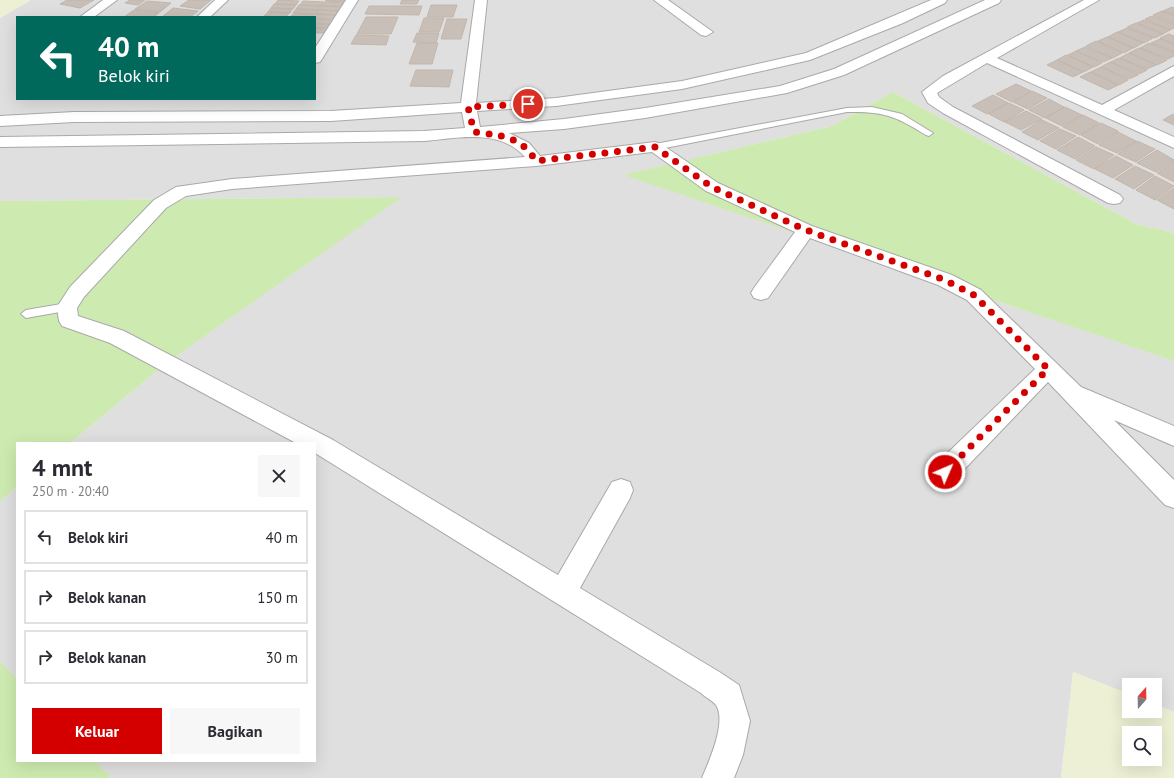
<!DOCTYPE html>
<html lang="id">
<meta charset="utf-8">
<style>
:root{--surface:#fff;--page:#f7f7f7;--text:#2b2b33;--muted:#7c7c81;--line:#e1e1e2;--accent:#d40000}
body{margin:0;font-family:"PT Sans",sans-serif;background:var(--page);color:var(--text);height:100vh;display:flex;flex-direction:column;font-size:15px;white-space:nowrap}
*{box-sizing:border-box;margin:0}
p{font-size:13px;color:var(--muted)}
.icon{flex:none;width:22px;height:22px;fill:none;stroke:currentColor;stroke-width:2;stroke-linecap:round;stroke-linejoin:round}
.map{position:relative;flex:1;overflow:hidden}
.side{position:absolute;left:16px;top:442px;width:300px;height:320px;display:flex;flex-direction:column;background:var(--surface);border-radius:0px;box-shadow:0 4px 16px #0002}
.side>*{flex:none}
.guide{position:absolute;left:16px;top:16px;width:300px;height:84px;border-radius:0px;box-shadow:0 4px 16px #0002;background:#00695c;color:#fff;overflow:hidden}
.needle{width:26px;rotate:20deg}
.controls{position:absolute;left:1122px;top:678px;display:grid;gap:8px}
.controls a{display:grid;place-items:center;width:40px;height:40px;border-radius:0px;background:var(--surface);box-shadow:0 4px 16px #0002;font-size:20px}
.pin{position:absolute;display:grid;place-items:center;width:34px;height:34px;color:#fff;margin:-17px;border:2px solid #fff;border-radius:50%;box-shadow:0 1px 4px #0007}
.me{position:absolute;width:44px;margin:-22px;rotate:45deg;stroke-linejoin:round;filter:drop-shadow(0 0 3px #0008)}
.turn{display:flex;align-items:center;gap:14px;height:84px;padding:0 16px;font-size:18px}
.turn .icon{width:52px;height:52px;stroke-width:2.5}
.turn b{display:block;font-size:28px;line-height:34px}
.round{display:grid;place-items:center;flex:none;width:42px;height:42px;border-radius:0px;background:var(--page)}
.overview{display:flex;align-items:center;justify-content:space-between;height:68px;padding:0 16px}
h1{font-size:24px;font-weight:800;line-height:30px}
.action{display:flex;gap:8px;margin-top:auto;padding:8px 16px}
.action a{flex:1;height:46px;border-radius:0px;background:var(--accent);color:#fff;font-size:16px;font-weight:800;line-height:46px;text-align:center}
.action a+a{background:var(--page);color:var(--text)}
ul{padding:0;list-style:none}
li{display:flex;align-items:center;gap:12px;height:54px;margin:0 8px 6px;padding:0 8px;border:2px solid var(--line);border-radius:0px}
li div{flex:1}
li b{display:block;font-size:15px}
li em{font-style:normal}
.map>svg:first-child{display:block}
.residential{fill:#e0dfdf;fill-rule:evenodd}
.farmland{fill:#eef0d5;fill-rule:evenodd}
.grass{fill:#cdebb0}
.building{fill:#c7bfb8;stroke:#c4b6ab}
.lines{fill:none;stroke-linecap:round;stroke-linejoin:round}
.lane-casing{stroke:#a9a9a9;stroke-width:2}
.street-casing{stroke:#a9a9a9;stroke-width:2}
.lane{fill:#fff;fill-rule:evenodd}
.street{fill:#fff;fill-rule:evenodd}
.route{stroke:#d40000;stroke-width:7;stroke-dasharray:0 12.6}
</style>
<div class="map">
<svg width="1174" height="778" viewBox="0 0 1174 778">
<rect width="100%" height="100%" fill="#f2efe9"/>
<g class="residential">
<path d="M31,0h1143v233l-38,-9 -243,-132 -61,34 -208,49 550,186v351l-19,-8v-19h-26v9l-56,-22 -12,106h-950l-16,-17h220v-318h-245l95,-79 236,-167 -401,4v-183zM17,17h298v82h-298z"/>
<polygon points="17,487 17,679 0,661 0,501"/>
</g>
<g class="farmland">
<polygon points="0,0 31,0 0,18"/>
<path d="M1073,672l56,22v17h26v-7l19,8v66h-113zM1129,733h26v26h-26z"/>
</g>
<g class="grass">
<polygon points="893,92 1136,224 1174,233 1174,361 623,175 832,126"/>
<polygon points="402,197 165,364 70,443 17,443 17,487 0,501 0,201"/>
<polygon points="0,661 17,679 17,761 95,761 111,778 0,778"/>
</g>
<g class="building">
<polygon points="67,0 94,0 80,8 60,4"/>
<polygon points="130,0 145,0 138,5 125,3"/>
<polygon points="189,0 211,0 200,9 180,6"/>
<polygon points="278,0 280,0 299,1 296,5 275,4"/>
<polygon points="326,0 348,0 346,2 325,1"/>
<polygon points="402,0 419,0 417,4 400,4"/>
<polygon points="147,1 171,3 160,12 135,9"/>
<polygon points="303,1 324,2 321,6 300,5"/>
<polygon points="325,2 346,3 344,6 322,6"/>
<polygon points="274,4 296,5 293,9 271,8"/>
<polygon points="299,5 321,6 318,10 296,9"/>
<polygon points="431,5 457,5 453,17 427,17"/>
<polygon points="322,6 343,7 341,11 319,10"/>
<polygon points="369,6 422,6 419,15 365,14"/>
<polygon points="1172,7 1174,8 1174,15 1163,11"/>
<polygon points="173,8 198,11 190,17 162,17"/>
<polygon points="271,8 292,9 290,13 268,12"/>
<polygon points="296,9 318,10 315,14 293,13"/>
<polygon points="134,10 159,13 153,17 124,17"/>
<polygon points="319,10 338,11 335,15 316,14"/>
<polygon points="1162,11 1174,16 1174,23 1153,15"/>
<polygon points="268,12 289,13 286,17 264,16"/>
<polygon points="293,14 315,14 313,17 290,17"/>
<polygon points="316,14 335,15 332,19 315,19"/>
<polygon points="1152,16 1174,24 1174,28 1170,30 1145,19"/>
<polygon points="366,17 398,17 391,34 357,34"/>
<polygon points="424,18 444,18 439,32 419,32"/>
<polygon points="315,19 332,20 329,24 315,23"/>
<polygon points="447,19 467,19 461,39 441,39"/>
<polygon points="1144,20 1170,30 1163,34 1137,23"/>
<polygon points="1136,23 1163,34 1155,38 1127,27"/>
<polygon points="315,24 329,24 326,28 315,28"/>
<polygon points="315,28 326,29 324,33 315,33"/>
<polygon points="1127,28 1153,38 1144,43 1118,32"/>
<polygon points="1117,32 1143,43 1134,48 1108,37"/>
<polygon points="417,33 439,33 436,43 413,42"/>
<polygon points="1169,34 1174,36 1174,44 1160,38"/>
<polygon points="356,35 389,36 386,45 351,44"/>
<polygon points="1107,37 1133,48 1124,53 1098,41"/>
<polygon points="1160,39 1174,44 1174,52 1151,43"/>
<polygon points="1096,41 1122,53 1113,58 1086,46"/>
<polygon points="417,43 438,43 432,64 409,64"/>
<polygon points="1149,43 1174,53 1174,56 1168,59 1140,48"/>
<polygon points="1085,47 1112,58 1103,62 1076,51"/>
<polygon points="1139,48 1167,60 1157,65 1129,53"/>
<polygon points="1076,51 1102,63 1094,67 1068,55"/>
<polygon points="1129,53 1156,65 1147,69 1120,58"/>
<polygon points="1066,55 1093,67 1084,72 1057,60"/>
<polygon points="1119,58 1147,70 1139,74 1111,62"/>
<polygon points="1057,60 1083,72 1073,77 1047,65"/>
<polygon points="1110,62 1138,75 1129,79 1101,67"/>
<polygon points="1101,67 1128,80 1119,85 1091,72"/>
<polygon points="416,70 453,70 449,87 410,86"/>
<polygon points="1090,72 1118,85 1108,90 1080,77"/>
<polygon points="1016,84 1031,91 1012,102 996,94"/>
<polygon points="1032,91 1047,98 1028,109 1013,102"/>
<polygon points="993,95 1008,103 987,114 972,106"/>
<polygon points="1049,99 1064,107 1045,118 1029,110"/>
<polygon points="1009,103 1024,110 1004,122 989,114"/>
<polygon points="1065,107 1082,115 1062,126 1046,118"/>
<polygon points="1026,111 1042,119 1021,130 1005,122"/>
<polygon points="1173,114 1174,125 1163,120"/>
<polygon points="1083,115 1099,123 1080,135 1063,127"/>
<polygon points="1042,120 1059,128 1038,140 1022,132"/>
<polygon points="1101,123 1118,131 1098,144 1081,135"/>
<polygon points="1060,129 1076,136 1056,149 1040,141"/>
<polygon points="1118,132 1136,141 1117,153 1099,145"/>
<polygon points="1078,137 1095,146 1075,159 1057,150"/>
<polygon points="1137,141 1155,149 1136,162 1118,154"/>
<polygon points="1096,147 1114,155 1094,169 1076,160"/>
<polygon points="1157,150 1174,160 1156,172 1137,163"/>
<polygon points="1116,156 1133,165 1113,178 1095,169"/>
<polygon points="1174,161 1174,182 1157,173"/>
<polygon points="1135,166 1154,175 1134,189 1115,179"/>
<polygon points="1155,176 1174,186 1155,200 1136,190"/>
<polygon points="1174,188 1174,209 1157,200"/>
</g>
<g class="lines">
<g class="lane-casing">
<g id="lane">
<path d="M872,107l30,7 31,19 -4,3 -3,-1c-30,-19 -43,-24 -79,-23l-192,38 -4,-3 4,-3 192,-36z"/>
<polygon points="67,303 71,304 72,307 71,310 26,318 21,314 26,310"/>
</g>
</g>
<g class="street-casing">
<g id="street">
<polygon points="103,0 117,0 94,17 80,17"/>
<polygon points="215,0 228,0 210,17 197,17"/>
<polygon points="346,0 358,0 322,59 320,62 315,63 315,48"/>
<path d="M475,0h12l-11,103 80,-5 126,-17 124,-28 125,-53h16l-2,3 -42,20 -93,37 -128,29 -126,17 -79,5 3,16 84,-8 81,-11 135,-22 54,-17 151,-69h16l-2,3 -155,72 -57,18 -142,25 -81,11 -55,4 20,10 11,13 115,-14 6,2 57,39 94,43 140,49 29,15 100,97 93,39v20l-60,-26 60,60v28l-9,-3 -117,-123 -94,98 -9,3 -9,-3 -3,-8 3,-8 99,-95 -68,-69 -29,-15 -128,-47 -42,60 -7,2 -7,-2 -3,-5 3,-5 41,-56 -89,-41 -54,-39 -116,14 -304,23 -46,7 -20,12 -82,89 -7,11 1,8 46,15 209,109 225,135 54,-93 9,-3 9,3 3,8 -3,8 -50,90 141,85 18,12 11,36 -7,34 -9,23h-32c7,-17 25,-56 14,-73 -3,-4 -11,-8 -15,-12l-386,-240v-10h-19l-186,-100 -48,-17 -3,-5 -2,-14 13,-20 84,-87 22,-13 56,-8 293,-22c-25,-29 -68,-19 -101,-16l-424,6v-10l424,-6 41,-3 -3,-16 -131,9 -257,1 -74,4v-10l74,-4 257,-1 130,-8z"/>
<polygon points="654,0 668,0 713,32 706,36 701,35"/>
<polygon points="1084,0 1099,0 997,58 1102,105 1174,66 1174,76 1114,110 1174,137 1174,148 987,63 937,93 939,97 953,107 1120,195 1123,199 1120,203 1114,204 1108,203 943,113 928,103 922,92 943,76"/>
</g>
</g>
<use href="#lane" class="lane"/>
<use href="#street" class="street"/>
</g>
<g class="lines">
<path class="route" d="M528,104l-60,3 6,25c27,4 46,3 62,29l119,-14 57,40 94,43 139,50 29,15 74,74 -103,103"/>
</g>
</svg>
<div class="controls">
<a><svg class="needle" viewBox="-14 -14 28 28"><path d="M0-13l5 13h-10z" fill="#e53935"/><path d="M0 13l5-13h-10z" fill="#7c7c81"/></svg></a>
<a><svg class="icon" aria-label="search" viewBox="0 0 24 24"><circle cx="10" cy="10" r="6"/><path d="M15 15l6 6"/></svg></a>
</div>
<div class="pin" style="left:528px;top:104px;background:#d93025"><svg class="icon" aria-label="arrive" viewBox="0 0 24 24"><path d="M6 21V4h12l-3 4 3 4H6"/></svg></div>
<svg class="me" style="left:945px;top:472px" viewBox="-20 -20 40 40"><circle r="17" fill="#d40000" stroke="#fff" stroke-width="3"/><path d="M0-11L8 9 0 5-8 9z" fill="#fff"/></svg>
<div class="guide">
<div class="turn"><svg class="icon" aria-label="left" viewBox="0 0 24 24"><path d="M17 20v-9H6M10 6l-5 5 5 5"/></svg><div><b>40 m</b>Belok kiri</div></div>
</div>
<section class="side">
<div class="overview"><div><h1>4 mnt</h1><p>250 m · 20:40</p></div><a class="round"><svg class="icon" aria-label="close" viewBox="0 0 24 24"><path d="M6 6l12 12M18 6L6 18"/></svg></a></div>
<ul>
<li><svg class="icon" aria-label="left" viewBox="0 0 24 24"><path d="M17 20v-9H6M10 6l-5 5 5 5"/></svg><div><b>Belok kiri</b></div><em>40 m</em></li>
<li><svg class="icon" aria-label="right" viewBox="0 0 24 24"><path d="M7 20v-9h11M14 6l5 5-5 5"/></svg><div><b>Belok kanan</b></div><em>150 m</em></li>
<li><svg class="icon" aria-label="right" viewBox="0 0 24 24"><path d="M7 20v-9h11M14 6l5 5-5 5"/></svg><div><b>Belok kanan</b></div><em>30 m</em></li>
</ul>
<div class="action"><a>Keluar</a><a>Bagikan</a></div>
</section>
</div>
